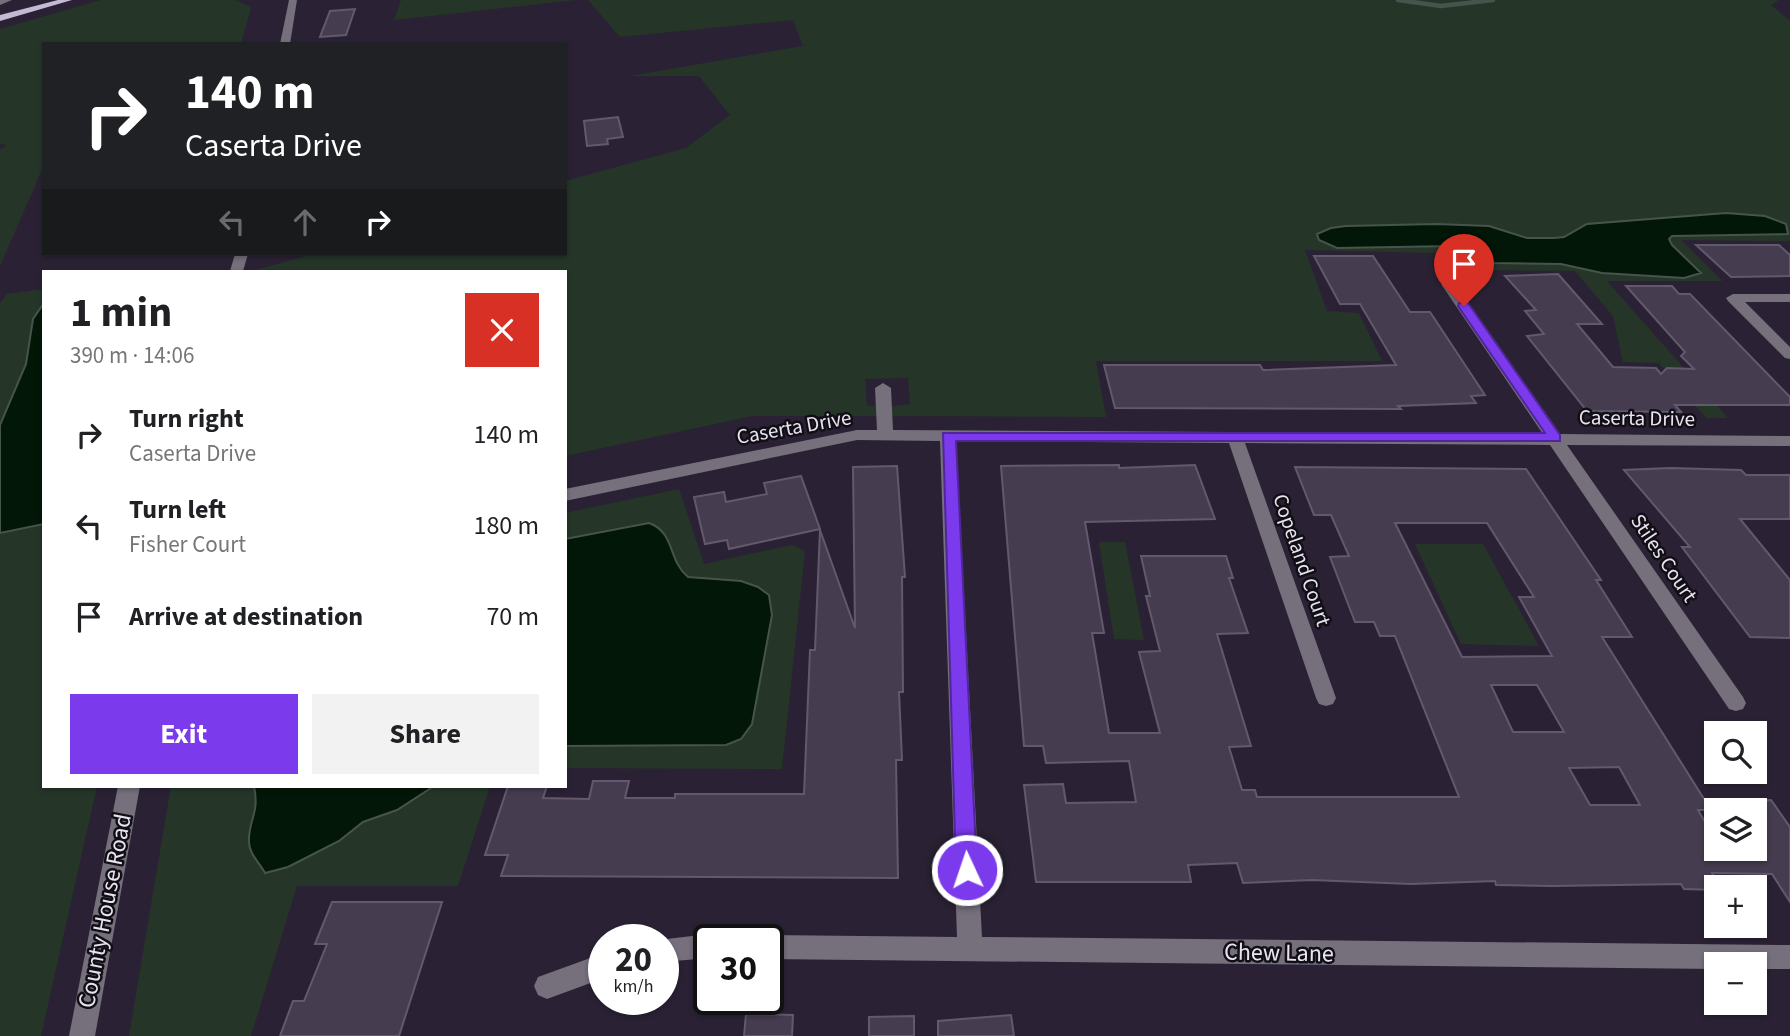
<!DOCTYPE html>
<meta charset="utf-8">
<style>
:root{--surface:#fff;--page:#f2f2f2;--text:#202124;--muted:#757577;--accent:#7c3aed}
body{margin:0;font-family:"Source Sans 3",sans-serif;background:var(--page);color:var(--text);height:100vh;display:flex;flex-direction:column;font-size:26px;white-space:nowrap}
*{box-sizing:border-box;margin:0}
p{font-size:23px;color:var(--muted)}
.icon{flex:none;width:38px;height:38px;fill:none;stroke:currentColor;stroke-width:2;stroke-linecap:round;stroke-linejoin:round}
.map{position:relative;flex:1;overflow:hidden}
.drawer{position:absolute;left:42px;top:270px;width:525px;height:518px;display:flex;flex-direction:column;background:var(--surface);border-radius:0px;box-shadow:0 2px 5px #0004}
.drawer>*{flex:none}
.banner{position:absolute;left:42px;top:42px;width:525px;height:214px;border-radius:0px;box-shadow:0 2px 5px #0004;background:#202124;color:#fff;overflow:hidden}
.buttons{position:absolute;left:1704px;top:721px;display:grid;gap:14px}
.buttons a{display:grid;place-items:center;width:63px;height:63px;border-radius:0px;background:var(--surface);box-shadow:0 2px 5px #0004;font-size:35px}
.speed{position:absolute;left:588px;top:924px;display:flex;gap:14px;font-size:35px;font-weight:700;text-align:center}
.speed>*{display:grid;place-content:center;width:91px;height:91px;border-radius:50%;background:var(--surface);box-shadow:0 2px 5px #0004;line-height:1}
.speed small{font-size:18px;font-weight:400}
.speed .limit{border:4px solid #111;border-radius:10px;background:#fff;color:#111}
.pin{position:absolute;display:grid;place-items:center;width:60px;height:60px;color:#fff;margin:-72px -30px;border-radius:50% 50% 50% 0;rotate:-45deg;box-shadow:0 0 7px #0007}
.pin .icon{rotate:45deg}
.me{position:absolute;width:77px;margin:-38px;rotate:357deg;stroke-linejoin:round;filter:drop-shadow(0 0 5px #0008)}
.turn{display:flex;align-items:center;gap:24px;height:147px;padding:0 28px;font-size:32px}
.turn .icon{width:91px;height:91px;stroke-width:2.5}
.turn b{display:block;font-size:49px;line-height:60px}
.lanes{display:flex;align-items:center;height:66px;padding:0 28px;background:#0003;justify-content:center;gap:35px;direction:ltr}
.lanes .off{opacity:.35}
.round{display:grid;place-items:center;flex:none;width:74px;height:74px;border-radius:0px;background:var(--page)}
.head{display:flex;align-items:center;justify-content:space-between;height:119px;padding:0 28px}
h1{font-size:42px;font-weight:700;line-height:52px}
.action{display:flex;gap:14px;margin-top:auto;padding:14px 28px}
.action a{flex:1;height:80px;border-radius:0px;background:var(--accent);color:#fff;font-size:28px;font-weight:700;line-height:80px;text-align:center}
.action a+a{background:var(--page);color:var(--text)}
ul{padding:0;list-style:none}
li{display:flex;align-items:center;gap:21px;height:91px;padding:0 28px}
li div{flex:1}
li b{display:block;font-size:26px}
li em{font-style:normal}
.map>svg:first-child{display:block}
.green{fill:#253629}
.water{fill:#021707;stroke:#47544d;stroke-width:2}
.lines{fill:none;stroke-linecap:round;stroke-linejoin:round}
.stream{stroke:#47544d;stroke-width:4.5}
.building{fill:#453c4f;stroke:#62596d;stroke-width:2;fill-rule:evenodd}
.minor{fill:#75707c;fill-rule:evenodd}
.major{fill:#c5bad3;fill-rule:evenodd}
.route{fill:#7c3aed;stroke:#51269a;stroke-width:2}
.labels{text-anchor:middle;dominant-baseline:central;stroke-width:5;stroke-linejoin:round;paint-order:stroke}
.street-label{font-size:21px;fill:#e8e3ef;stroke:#110e16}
.near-street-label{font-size:24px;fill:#e8e3ef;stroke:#110e16}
</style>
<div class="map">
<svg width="1790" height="1036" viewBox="0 0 1790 1036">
<rect width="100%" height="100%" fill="#2a2234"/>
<g class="green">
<polygon points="101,0 235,0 251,7 241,44 44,44 44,165 0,266 0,150 7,145 0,144 0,29"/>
<polygon points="401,0 576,0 394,20"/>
<polygon points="588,0 1779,0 1771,5 1790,21 1790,241 1681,240 1722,281 1607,281 1728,418 1706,418 1659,363 1623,362 1613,316 1575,271 1484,270 1451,255 1434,253 1305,250 1327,311 1359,313 1382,361 1096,361 1106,417 892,416 892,406 910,404 908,378 865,379 867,406 878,406 879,416 752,416 565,456 565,271 252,271 313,254 565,254 565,181 686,148 730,115 699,76 630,76 803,46 793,20 620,37"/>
<polygon points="44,289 44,786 97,786 41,1036 0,1036 0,303 7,294"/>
<polygon points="679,489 704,564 792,545 805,551 782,769 565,768 565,513"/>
<polygon points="1099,542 1125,542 1144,640 1114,639"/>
<polygon points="1415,544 1483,544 1539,646 1461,644"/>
<polygon points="171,786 490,786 458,886 297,886 251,1036 129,1036"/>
</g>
<g class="water">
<polygon points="1726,213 1765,216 1786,224 1788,234 1672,236 1669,239 1672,245 1701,273 1684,278 1602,273 1561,264 1494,263 1453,246 1337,248 1319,240 1317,234 1331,228 1346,226 1436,224 1489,226 1527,238 1554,238 1564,237 1587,224"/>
<polygon points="44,303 44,524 0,533 0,425 26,364 33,319"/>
<path d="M649,523c26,9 19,38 39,54l53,4 17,6 11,8 3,20 -20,109 -11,15 -15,6 -161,1v-207z"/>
<path d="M254,786h180l-37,24 -34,12 -24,19 -51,26 -23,6c-5,-10 -16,-19 -16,-31 -1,-22 11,-28 5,-56z"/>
</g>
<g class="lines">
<polyline class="stream" points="1398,0 1441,6 1493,0"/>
</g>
<g class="building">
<polygon points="355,9 346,35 320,37 330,11"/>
<polygon points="618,117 623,137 607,139 608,144 587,146 584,121"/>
<polygon points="1696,245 1779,245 1790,255 1790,276 1731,277"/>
<polygon points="1314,256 1373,256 1410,312 1430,312 1485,395 1471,396 1476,403 1398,406 1401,409 1115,408 1104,365 1260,365 1263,370 1396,365 1360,304 1340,304"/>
<polygon points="1558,274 1602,324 1577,324 1613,367 1656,368 1661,374 1667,368 1694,369 1681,356 1685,352 1626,286 1672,286 1679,294 1690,294 1790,397 1790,405 1675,405 1681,412 1587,411 1527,336 1544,334 1525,311 1536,310 1505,276"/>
<path d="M1119,465v3l76,-3 20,54 -130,3 19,111h-12l17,100h51l-21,-81 21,-1 -14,-55h4l-9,-40h85l7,22h-4l19,55 -31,1 34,112 -22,1 13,43h13l2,7h202l-64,-161h-15l-6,-14h-19l-25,-65 19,-1 -18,-41h-17l-19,-48 231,2 75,111h-5l36,57h-30l109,173h-13l19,33v6h38v-48l16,-1 19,27v75l-18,-28 -60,-1 8,14 -3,3 -33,-1 -3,-5 -129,2 -56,-1 -1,-4 -84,3 -99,-4 -69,3 -6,-20 -49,2 3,17h-155l-12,-97 39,-1 3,19 70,-1 -7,-41 -83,2 -3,-17h-19l-23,-280zM1395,523h92l47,74h-15l33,59 -90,1zM1491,685h46l27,47h-51zM1619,767l21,38h-50l-21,-37z"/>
<polygon points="897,466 905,577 902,577 903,692 899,692 902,760 896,760 898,878 501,876 508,855 485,855 508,786 547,786 543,798 589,799 593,781 629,781 625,798 675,798 675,794 804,794 810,650 815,650 820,530 855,628 853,467"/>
<polygon points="1670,468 1741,470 1746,475 1790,475 1790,519 1740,519 1790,580 1790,638 1750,637 1682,547 1690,547 1624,470"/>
<polygon points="801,476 820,529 729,549 727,540 705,544 694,497 724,492 726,502 767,494 764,483"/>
<polygon points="332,902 442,902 399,1036 280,1036 293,1001 304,1001 327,944 315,944"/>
<polygon points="746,1014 793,1015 792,1036 744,1036"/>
<polygon points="1011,1015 1014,1036 938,1036 938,1021"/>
<polygon points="914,1016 914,1036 869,1036 869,1017"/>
</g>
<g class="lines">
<g class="minor">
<polygon points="0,0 12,0 0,5"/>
<polygon points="289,0 297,0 290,44 280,44"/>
<polygon points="235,254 248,254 243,271 230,271"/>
<polygon points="1448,280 1453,281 1560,434 1790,436 1790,446 1567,445 1743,697 1746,703 1743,709 1736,711 1729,709 1550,445 1245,443 1336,698 1333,704 1326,706 1319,704 1316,698 1229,443 956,441 982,937 1790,945 1790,969 1755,969 1755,964 1717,964 1717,969 768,959 768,940 759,940 768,935 957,937 940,441 857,440 565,501 565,489 857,430 877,430 875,388 883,383 891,388 893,430 1543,434 1441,284"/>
<polygon points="1733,294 1790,294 1790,302 1745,302 1790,347 1790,359 1785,358 1728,301 1726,298"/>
<polygon points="118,786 140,786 95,1036 69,1036"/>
<polygon points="709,934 719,940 709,940 709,958 663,962 663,940 658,940"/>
<polygon points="604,953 604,978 547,999 538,995 534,986 538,977"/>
</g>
<polygon class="major" points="58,0 72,0 0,21 0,15"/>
</g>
<polygon class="route" points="1459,303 1468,303 1560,435 1560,441 956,441 977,870 974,877 967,880 959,877 956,870 943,433 1545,433 1458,306"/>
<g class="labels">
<g class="street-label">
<text transform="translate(1637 418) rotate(1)">Caserta Drive</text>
<text transform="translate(794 427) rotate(-10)">Caserta Drive</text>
<text transform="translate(1664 558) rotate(56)">Stiles Court</text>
<text transform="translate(1302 560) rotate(71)">Copeland Court</text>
</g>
<g class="near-street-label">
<text transform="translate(105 911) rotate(-79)">County House Road</text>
<text transform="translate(1279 953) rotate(1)">Chew Lane</text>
</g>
</g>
</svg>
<div class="buttons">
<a><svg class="icon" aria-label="search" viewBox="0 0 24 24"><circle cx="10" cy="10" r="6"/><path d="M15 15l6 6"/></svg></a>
<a><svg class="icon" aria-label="layers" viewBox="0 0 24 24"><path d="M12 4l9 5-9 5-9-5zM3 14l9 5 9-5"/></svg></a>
<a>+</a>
<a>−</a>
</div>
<div class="speed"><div>20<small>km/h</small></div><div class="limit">30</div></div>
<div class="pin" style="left:1464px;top:306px;background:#d93025"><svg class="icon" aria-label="arrive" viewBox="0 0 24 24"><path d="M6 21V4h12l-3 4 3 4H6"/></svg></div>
<svg class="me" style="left:967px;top:870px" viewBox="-20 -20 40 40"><circle r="17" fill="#7c3aed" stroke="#fff" stroke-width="3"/><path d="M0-11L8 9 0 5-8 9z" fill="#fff"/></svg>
<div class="banner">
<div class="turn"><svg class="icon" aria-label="right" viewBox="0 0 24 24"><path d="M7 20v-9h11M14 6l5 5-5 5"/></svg><div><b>140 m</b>Caserta Drive</div></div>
<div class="lanes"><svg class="icon off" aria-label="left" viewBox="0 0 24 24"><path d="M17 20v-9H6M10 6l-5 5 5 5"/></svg><svg class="icon off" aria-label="ahead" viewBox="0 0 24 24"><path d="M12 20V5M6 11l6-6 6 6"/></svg><svg class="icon" aria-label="right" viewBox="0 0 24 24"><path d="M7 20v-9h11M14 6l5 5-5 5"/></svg></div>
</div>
<section class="drawer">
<div class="head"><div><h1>1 min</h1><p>390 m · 14:06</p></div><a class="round" style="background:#d93025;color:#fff"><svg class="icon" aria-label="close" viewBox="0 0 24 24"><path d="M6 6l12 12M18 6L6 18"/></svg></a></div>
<ul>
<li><svg class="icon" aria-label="right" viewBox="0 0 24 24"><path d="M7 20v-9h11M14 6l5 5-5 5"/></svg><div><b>Turn right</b><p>Caserta Drive</p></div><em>140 m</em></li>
<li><svg class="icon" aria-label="left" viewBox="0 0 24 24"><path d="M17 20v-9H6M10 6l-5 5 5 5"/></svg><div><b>Turn left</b><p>Fisher Court</p></div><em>180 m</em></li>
<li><svg class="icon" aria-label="arrive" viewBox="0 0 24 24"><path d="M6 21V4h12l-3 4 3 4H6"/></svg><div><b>Arrive at destination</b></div><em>70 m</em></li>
</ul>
<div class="action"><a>Exit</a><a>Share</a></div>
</section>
</div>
